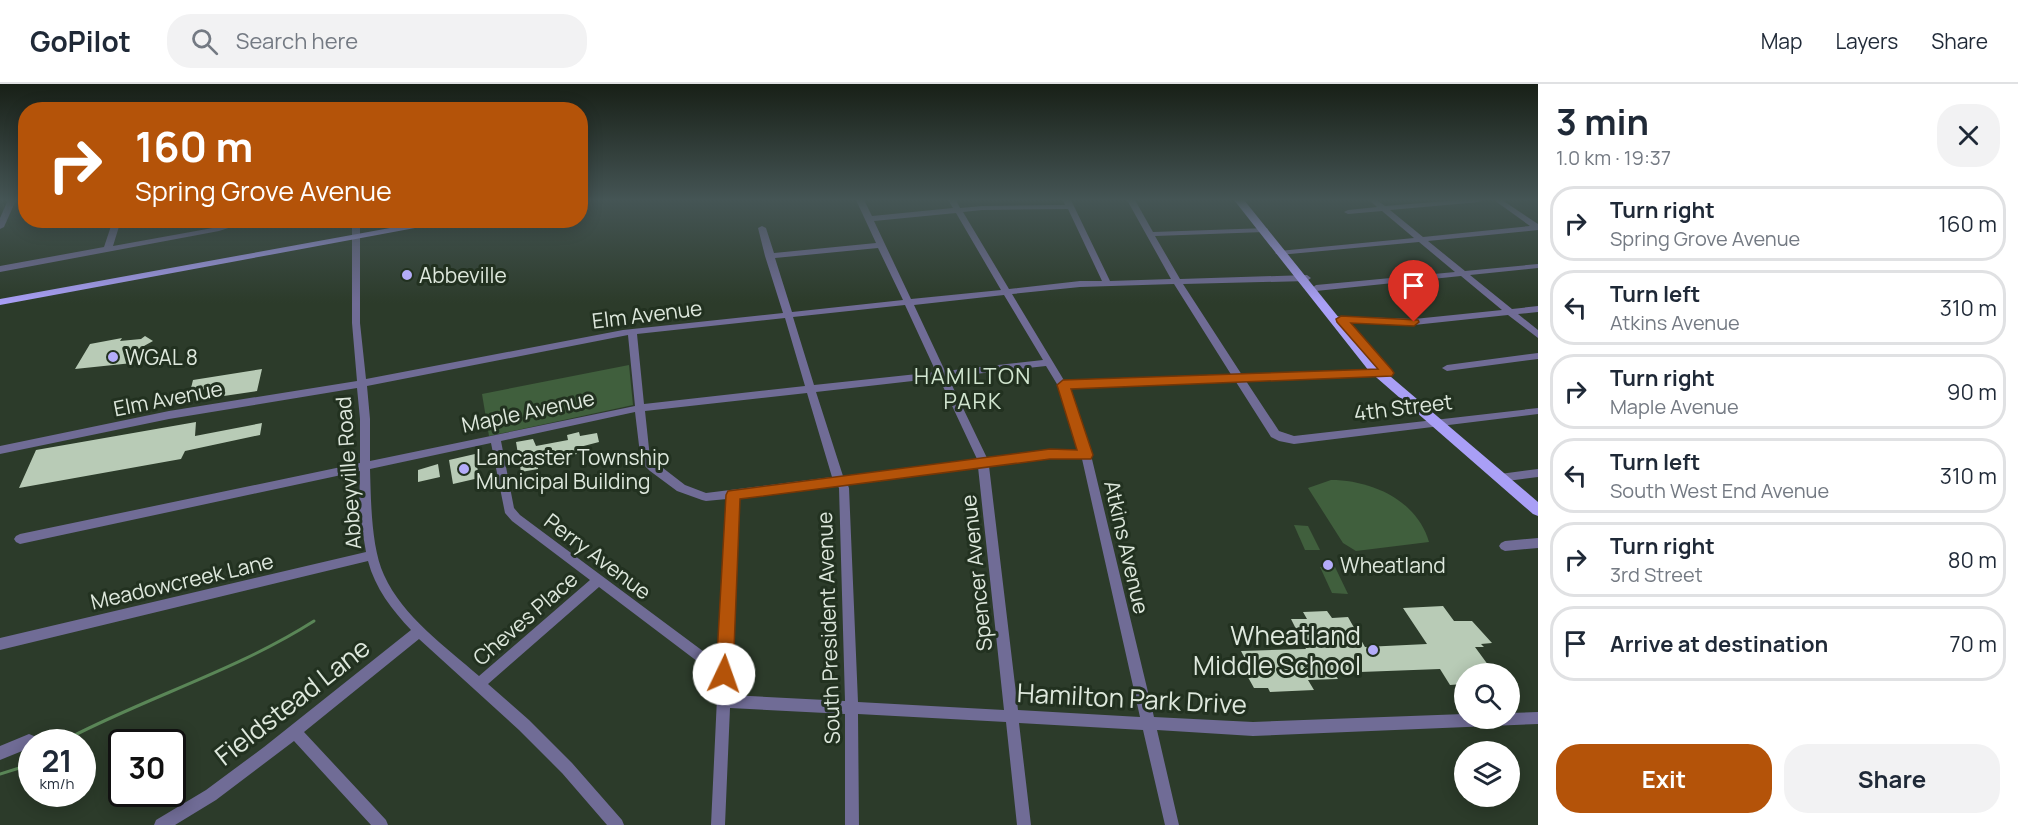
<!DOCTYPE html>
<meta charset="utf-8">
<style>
:root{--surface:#fff;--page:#f2f2f3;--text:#1f2937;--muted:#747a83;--line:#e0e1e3;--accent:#b45309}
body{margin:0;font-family:Manrope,sans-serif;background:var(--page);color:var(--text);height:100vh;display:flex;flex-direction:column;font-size:22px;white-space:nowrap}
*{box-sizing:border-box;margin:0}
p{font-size:20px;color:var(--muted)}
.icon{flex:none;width:33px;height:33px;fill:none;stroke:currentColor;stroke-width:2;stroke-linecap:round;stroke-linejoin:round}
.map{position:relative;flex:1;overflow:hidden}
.sheet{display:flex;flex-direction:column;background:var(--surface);width:480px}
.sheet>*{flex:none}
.banner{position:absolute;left:18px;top:18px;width:570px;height:126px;border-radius:24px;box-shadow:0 3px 15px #0003;background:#b45309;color:#fff;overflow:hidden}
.buttons{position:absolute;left:1454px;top:579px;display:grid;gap:12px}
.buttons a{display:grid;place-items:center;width:66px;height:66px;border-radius:50%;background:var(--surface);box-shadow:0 3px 15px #0003;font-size:30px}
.speed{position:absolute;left:18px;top:645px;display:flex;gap:12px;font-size:30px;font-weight:700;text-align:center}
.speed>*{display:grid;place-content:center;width:78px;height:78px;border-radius:50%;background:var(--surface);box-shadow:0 3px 15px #0003;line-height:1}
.speed small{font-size:15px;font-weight:400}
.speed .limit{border:3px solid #111;border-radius:9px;background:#fff;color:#111}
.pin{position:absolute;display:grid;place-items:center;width:51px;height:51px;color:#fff;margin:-62px -26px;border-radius:50% 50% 50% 0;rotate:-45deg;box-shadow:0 0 6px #0007}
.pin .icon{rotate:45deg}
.me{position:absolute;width:66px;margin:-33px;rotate:3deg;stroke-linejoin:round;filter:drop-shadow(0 0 4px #0008)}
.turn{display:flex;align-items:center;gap:21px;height:126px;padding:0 18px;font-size:27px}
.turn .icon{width:78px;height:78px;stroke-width:2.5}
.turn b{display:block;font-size:42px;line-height:51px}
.round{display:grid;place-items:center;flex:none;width:63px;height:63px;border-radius:24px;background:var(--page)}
.headline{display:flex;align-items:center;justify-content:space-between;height:102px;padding:0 18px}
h1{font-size:36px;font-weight:700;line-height:45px}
.cta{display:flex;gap:12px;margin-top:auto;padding:12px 18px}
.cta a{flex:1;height:69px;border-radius:24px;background:var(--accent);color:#fff;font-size:24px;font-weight:700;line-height:69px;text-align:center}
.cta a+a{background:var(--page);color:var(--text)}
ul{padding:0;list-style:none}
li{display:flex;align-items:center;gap:18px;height:75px;margin:0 12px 9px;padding:0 6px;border:3px solid var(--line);border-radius:24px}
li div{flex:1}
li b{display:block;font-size:22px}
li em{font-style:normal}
header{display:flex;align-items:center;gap:36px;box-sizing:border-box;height:84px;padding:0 30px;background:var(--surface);border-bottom:2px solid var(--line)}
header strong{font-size:28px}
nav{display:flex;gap:33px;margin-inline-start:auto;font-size:21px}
.search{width:420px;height:54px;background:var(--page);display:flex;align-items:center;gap:15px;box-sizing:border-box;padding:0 21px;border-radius:24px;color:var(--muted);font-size:22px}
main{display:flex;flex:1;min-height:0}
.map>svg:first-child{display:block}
.green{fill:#405f3d}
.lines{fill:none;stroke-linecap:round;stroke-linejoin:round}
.stream{stroke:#5a8657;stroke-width:3}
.building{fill:#b8cbb6}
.minor{fill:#706c96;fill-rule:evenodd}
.major{fill:#a99ff6;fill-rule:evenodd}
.route{fill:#b45309;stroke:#753606;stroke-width:1.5}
.poi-dot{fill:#b4acf9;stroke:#223120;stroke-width:2}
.labels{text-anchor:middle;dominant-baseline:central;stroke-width:6;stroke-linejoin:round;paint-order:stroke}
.poi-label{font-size:21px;fill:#dee8dd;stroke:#223120;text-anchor:start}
.street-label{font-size:21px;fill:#dee8dd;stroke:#223120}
.neighbourhood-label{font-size:22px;letter-spacing:1.5px;fill:#d2e6d0;stroke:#223120}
.near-poi-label{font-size:26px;fill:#dee8dd;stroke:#223120;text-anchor:end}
.near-street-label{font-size:26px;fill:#dee8dd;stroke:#223120}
</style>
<header>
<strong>GoPilot</strong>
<div class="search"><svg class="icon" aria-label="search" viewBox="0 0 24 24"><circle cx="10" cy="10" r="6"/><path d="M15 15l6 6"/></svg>Search here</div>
<nav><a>Map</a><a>Layers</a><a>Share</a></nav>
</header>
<main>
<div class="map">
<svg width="1538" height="741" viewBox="0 0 1538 741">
<rect width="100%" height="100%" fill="#2c3b2a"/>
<g class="green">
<polygon points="629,281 633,321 489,352 482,310"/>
<path d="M1331,396c40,0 86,20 98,62l-73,9 -13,-8 -35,-55z"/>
<polygon points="1294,441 1308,442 1320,466 1305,466"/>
<polygon points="1320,483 1335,483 1348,510 1332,509"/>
</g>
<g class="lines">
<g class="stream">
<path d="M69,654c81,-42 168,-68 245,-117"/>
<polyline points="0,690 32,680"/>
</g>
</g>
<g class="building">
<polygon points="145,252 153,257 135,267 147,269 142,278 75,285 90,260 122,254 120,257 141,255"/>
<polygon points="262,285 257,307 217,313 220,302 190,308 193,296"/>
<polygon points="196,338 195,352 262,339 260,351 185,367 181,375 19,404 36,366"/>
<polygon points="579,348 580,352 597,349 599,358 576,364 577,370 538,377 538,385 521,388 516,358 533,355 536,362 568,356 567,351"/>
<polygon points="475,370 479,394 453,400 449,376"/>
<polygon points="438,380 440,393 418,398 418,386"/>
<polygon points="1443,522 1454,537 1472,537 1492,559 1481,560 1484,563 1475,563 1494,589 1464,590 1464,600 1450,601 1440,585 1334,589 1338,595 1308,596 1314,606 1270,608 1268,604 1254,604 1244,586 1251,586 1241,567 1306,565 1291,535 1307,535 1303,528 1327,527 1332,534 1348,533 1365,563 1427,560 1403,524"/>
</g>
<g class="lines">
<g class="minor">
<polygon points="8,116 16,116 4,143 0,145 0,134"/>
<path d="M856,116h8l8,16 81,-8 -5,-8h8l4,8 22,-2 83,-1 -2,-5h8l39,81 61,-2 -44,-79h8l18,32 114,-4 1,2 -4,2 -109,4 25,43 127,-4 4,3 -4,3 -124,3 59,91 146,-5 5,3 -5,3 -142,5 33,50 15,5 244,-28v6l-244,30 -15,-3 -8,-4 -35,-55 -167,6 22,67 63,262 99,5 211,-8v4h45v-5l29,-1v12l-285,12 -96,-6 22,95h-14l-22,-95 -124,-7 12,102h-14l-11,-103 -148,-8 1,111h-14v-111l-115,-6 -5,117h-14l7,-148 -119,-90 -111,97 41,36 43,43 50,57 2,5h-17l-45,-52 -43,-43 -100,-91 -115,93 82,88 2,5h-17l-77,-84 -78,59 -41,25h-21l2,-5 50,-30 58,-43 147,-117c-19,-20 -36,-42 -43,-69l-368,89v-12l366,-86 -7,-41 1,-40 -340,73 -4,-2 -2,-3 2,-3 4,-2 340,-71v-44l-3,-31 -188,31 -169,35v-8l169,-35 188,-30 -5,-58v-103h8v103l6,56 257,-49 160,-17 -18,-57 -7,-28 4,-2 4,2 8,25 102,-10zM1068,125l34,72h-22l-71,8 -46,-77 19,-2zM956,129l45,77 -90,9 -37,-78zM878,164l25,52 -111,12 -17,-54zM1174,200l58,92 -167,6 -53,-88 68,-7zM1004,211l39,65 -98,11 -31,-66zM905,221l31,67 -122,13 -21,-68zM785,234l20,68 -161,18 -7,-70zM628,251l7,71 -265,55v-42l-3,-33zM1046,282l14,23 19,62 -29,-1 -63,8 -39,-81zM939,294l38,81 -134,17 -27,-84zM807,309l25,84 -126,16 -21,-8 -35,-27 -5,-47zM635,328l6,50 9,9 27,20 25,9 4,1 21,-2 -8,164 -199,-148 -6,-7 -13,-67zM491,359l14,70 7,8 78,59 -111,96c-34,-30 -76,-59 -95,-101 -13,-28 -13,-75 -14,-106zM1050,374l32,1 58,258 -122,-7 -29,-244zM978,383l26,243 -146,-8 -9,-214 -2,-5zM837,401l2,3 6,213 -114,-6 7,-198z"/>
<polygon points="1369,116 1377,116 1385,122 1459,116 1483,116 1479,118 1390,126 1423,153 1530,142 1494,116 1502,116 1538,140 1538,146 1428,157 1465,187 1538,180 1538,184 1470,191 1512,225 1538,222 1538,228 1518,230 1538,246 1538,254 1508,231 1414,241 1330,237 1330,233 1333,232 1414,235 1502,226 1461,192 1316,207 1312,204 1316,201 1455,188 1419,158 1279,171 1275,169 1279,167 1414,154 1382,127 1348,130 1344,128 1348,126 1377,123"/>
<polygon points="113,136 121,136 113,162 218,143 239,136 253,136 219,147 0,188 0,182 104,163"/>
<polygon points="1538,269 1538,275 1447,287 1442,284 1447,281"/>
<polygon points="1538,385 1538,393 1500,398 1496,397 1495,394 1496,391 1500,390"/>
<polygon points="1538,454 1538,464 1505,467 1501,465 1499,462 1501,459 1505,457"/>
<polygon points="29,650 34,652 36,657 32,658 32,663 0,676 0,662"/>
</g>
<g class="major">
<polygon points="1234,116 1244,116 1377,281 1538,418 1538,432 1533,430 1369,287"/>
<polygon points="434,136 458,136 0,221 0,215"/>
</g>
</g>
<linearGradient id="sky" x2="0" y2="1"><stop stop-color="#182017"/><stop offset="0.53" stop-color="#455555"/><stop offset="1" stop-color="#455555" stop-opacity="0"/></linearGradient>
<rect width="1538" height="219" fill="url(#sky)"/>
<polygon class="route" points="1341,232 1418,236 1419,238 1414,242 1351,239 1392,286 1394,289 1392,292 1071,305 1093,371 1091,375 1050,375 740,415 733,590 730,596 724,598 719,596 716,590 726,411 728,407 1050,365 1077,366 1057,301 1063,296 1378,285 1337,238 1336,235"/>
<g class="poi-dot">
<circle cx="407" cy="191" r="6"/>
<circle cx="113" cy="273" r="6"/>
<circle cx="464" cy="385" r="6"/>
<circle cx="1328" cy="481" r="6"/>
<circle cx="1373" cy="566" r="6"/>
</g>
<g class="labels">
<g class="poi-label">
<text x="419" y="191">Abbeville</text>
<text x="125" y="273">WGAL 8</text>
<text x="476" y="373">Lancaster Township<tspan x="476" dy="24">Municipal Building</tspan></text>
<text x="1340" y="481">Wheatland</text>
</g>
<g class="street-label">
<text transform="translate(647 230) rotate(-7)">Elm Avenue</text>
<text transform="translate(168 314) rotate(-11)">Elm Avenue</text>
<text transform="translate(1403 323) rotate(-7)">4th Street</text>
<text transform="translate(528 327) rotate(-12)">Maple Avenue</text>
<text transform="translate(348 389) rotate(-94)">Abbeyville Road</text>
<text transform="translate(1127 463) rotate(77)">Atkins Avenue</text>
<text transform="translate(598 472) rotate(37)">Perry Avenue</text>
<text transform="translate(976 489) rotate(-96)">Spencer Avenue</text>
<text transform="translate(182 497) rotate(-13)">Meadowcreek Lane</text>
<text transform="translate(525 534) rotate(-41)">Cheves Place</text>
<text transform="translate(828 544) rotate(-92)">South President Avenue</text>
</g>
<g class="neighbourhood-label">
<text x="973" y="292">HAMILTON<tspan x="973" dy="25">PARK</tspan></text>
</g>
<g class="near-poi-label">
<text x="1361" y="551">Wheatland<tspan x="1361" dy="30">Middle School</tspan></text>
</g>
<g class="near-street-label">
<text transform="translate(1132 614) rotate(3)">Hamilton Park Drive</text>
<text transform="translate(292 617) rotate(-38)">Fieldstead Lane</text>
</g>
</g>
</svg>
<div class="buttons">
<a><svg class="icon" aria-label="search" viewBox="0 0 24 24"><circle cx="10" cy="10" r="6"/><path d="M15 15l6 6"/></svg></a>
<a><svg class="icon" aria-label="layers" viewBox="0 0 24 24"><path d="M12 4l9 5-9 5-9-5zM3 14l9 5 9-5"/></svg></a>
</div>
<div class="speed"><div>21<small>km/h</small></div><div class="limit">30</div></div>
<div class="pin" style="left:1414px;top:238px;background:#d93025"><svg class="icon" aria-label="arrive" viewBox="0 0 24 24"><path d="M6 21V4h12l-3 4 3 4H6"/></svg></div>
<svg class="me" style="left:724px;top:590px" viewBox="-20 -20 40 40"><circle r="19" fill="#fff"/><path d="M0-13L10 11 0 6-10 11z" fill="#b45309"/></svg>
<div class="banner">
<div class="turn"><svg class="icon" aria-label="right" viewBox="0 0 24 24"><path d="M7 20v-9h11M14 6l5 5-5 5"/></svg><div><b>160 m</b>Spring Grove Avenue</div></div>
</div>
</div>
<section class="sheet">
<div class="headline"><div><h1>3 min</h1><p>1.0 km · 19:37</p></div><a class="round"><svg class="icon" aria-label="close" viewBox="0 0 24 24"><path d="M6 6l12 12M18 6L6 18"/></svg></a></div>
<ul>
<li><svg class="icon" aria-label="right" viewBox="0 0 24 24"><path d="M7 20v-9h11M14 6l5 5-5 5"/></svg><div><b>Turn right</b><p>Spring Grove Avenue</p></div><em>160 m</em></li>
<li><svg class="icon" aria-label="left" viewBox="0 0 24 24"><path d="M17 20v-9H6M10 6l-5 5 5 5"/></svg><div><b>Turn left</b><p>Atkins Avenue</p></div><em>310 m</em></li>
<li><svg class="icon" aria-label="right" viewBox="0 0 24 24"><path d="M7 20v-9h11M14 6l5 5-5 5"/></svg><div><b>Turn right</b><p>Maple Avenue</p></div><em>90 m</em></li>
<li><svg class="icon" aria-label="left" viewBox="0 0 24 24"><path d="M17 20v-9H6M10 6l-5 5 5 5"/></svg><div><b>Turn left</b><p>South West End Avenue</p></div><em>310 m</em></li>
<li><svg class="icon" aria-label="right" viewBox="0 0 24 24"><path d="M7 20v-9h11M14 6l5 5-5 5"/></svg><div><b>Turn right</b><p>3rd Street</p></div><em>80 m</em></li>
<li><svg class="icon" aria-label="arrive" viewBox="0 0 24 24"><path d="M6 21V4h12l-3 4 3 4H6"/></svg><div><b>Arrive at destination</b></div><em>70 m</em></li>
</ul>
<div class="cta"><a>Exit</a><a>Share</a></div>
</section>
</main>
